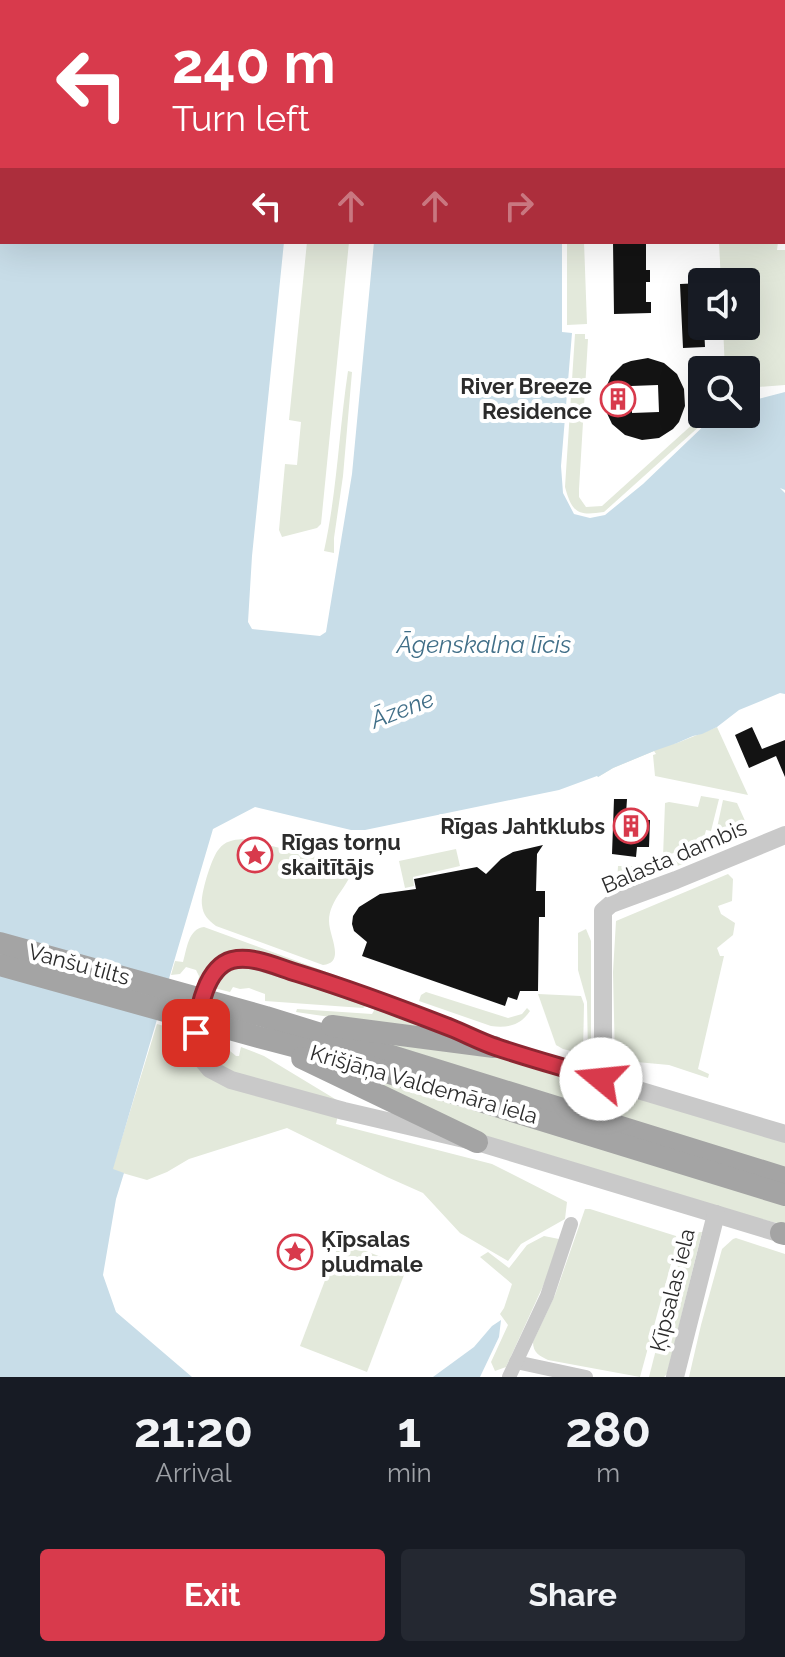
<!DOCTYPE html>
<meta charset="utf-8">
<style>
:root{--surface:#171b24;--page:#242831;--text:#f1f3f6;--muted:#9ea1a6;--accent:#d83a4c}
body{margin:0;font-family:Raleway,sans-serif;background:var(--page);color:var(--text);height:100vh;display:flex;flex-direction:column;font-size:30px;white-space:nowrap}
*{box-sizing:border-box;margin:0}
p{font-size:26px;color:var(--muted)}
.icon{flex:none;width:44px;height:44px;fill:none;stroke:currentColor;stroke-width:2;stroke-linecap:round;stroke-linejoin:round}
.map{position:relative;height:1377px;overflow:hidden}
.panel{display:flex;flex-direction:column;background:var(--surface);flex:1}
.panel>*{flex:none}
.banner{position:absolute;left:0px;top:0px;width:786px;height:244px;box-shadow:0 8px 32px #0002;background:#d83a4c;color:#fff;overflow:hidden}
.fabs{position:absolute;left:688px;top:268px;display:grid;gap:16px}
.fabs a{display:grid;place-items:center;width:72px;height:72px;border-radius:8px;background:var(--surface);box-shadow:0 8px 32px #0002;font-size:40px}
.pin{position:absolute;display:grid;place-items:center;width:68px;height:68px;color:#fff;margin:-34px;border-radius:16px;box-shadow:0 4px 12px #0006}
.me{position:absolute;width:88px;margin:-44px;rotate:287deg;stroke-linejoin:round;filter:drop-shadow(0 0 6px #0008)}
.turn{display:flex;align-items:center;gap:28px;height:168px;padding:0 40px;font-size:36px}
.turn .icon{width:104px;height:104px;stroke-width:2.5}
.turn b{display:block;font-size:56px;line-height:68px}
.lanes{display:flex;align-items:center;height:76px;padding:0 40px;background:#0003;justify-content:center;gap:40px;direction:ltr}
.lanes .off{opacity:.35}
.eta{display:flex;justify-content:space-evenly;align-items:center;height:136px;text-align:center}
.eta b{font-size:48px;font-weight:700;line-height:56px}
.cta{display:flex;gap:16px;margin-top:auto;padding:16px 40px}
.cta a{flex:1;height:92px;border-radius:8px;background:var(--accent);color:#fff;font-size:32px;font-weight:700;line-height:92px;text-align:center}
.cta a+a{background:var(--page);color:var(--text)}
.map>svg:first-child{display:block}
.green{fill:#e3e9db}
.water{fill:#c8dde8}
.building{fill:#131313;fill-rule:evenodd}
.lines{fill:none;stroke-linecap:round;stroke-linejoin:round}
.minor{stroke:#c9c9c9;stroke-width:14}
.tertiary{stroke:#c9c9c9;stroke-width:18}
.secondary{stroke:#b6b6b6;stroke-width:20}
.primary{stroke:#a4a4a4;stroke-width:22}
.route-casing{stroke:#8c2631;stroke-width:20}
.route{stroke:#d83a4c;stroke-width:14}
.labels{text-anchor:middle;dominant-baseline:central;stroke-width:8;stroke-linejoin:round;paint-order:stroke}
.poi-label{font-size:22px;font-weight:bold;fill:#2c2c2c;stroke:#fff;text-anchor:end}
.street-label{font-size:22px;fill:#2c2c2c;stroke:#fff}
.water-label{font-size:24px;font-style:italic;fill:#416f88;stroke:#fff}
</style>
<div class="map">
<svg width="785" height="1377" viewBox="0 0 785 1377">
<rect width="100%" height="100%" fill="#fff"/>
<g class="green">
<polygon points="307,242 349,242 321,524 317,528 282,537 279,530 285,464 297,465 301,422 289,420"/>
<polygon points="567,242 584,242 587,324 567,325"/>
<polygon points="719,242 778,242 777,250 785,250 785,385 746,388 746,370 725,370 723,326 746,326 746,282 721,282"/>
<path d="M575,334h10v5h3l-9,150v8l7,10 16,-1 102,-92 8,1 -108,97c-26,4 -32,1 -39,-25z"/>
<path d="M348,371l4,1 -9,104 -9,62v15l-10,-2c13,-59 15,-120 24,-180z"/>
<polygon points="717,727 748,795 655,776 653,755 656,754 654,751 613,768 598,777 599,759 677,743"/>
<polygon points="701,796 719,799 711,831 706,830 704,838 710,839 663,857 665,803 669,802 698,807"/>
<path d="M723,800l14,3 9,20 -8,5 4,8c-38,22 -82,38 -125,48l1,-18h34l62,-24z"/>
<path d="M242,839l105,25 4,4c2,15 -22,30 -22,53 0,15 17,42 -6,44l-107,-39c-8,-6 -13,-11 -14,-21 -2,-10 10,-49 17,-56 6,-8 14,-9 23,-10z"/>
<polygon points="456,849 460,866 413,877 414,886 405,888 399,861"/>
<polygon points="728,874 733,879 732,901 718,906 721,914 735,923 733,935 717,948 720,956 724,956 698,1069 709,1074 708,1078 669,1065 615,1060 613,972 616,921"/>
<path d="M204,927l169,62v4l-120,-40 -51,31 -4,-1 1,-7 -3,-6 -10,-3 -6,7 -9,1 4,-14 8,1c4,-13 5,-33 21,-35z"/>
<polygon points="586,929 591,941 591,1059 588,1053 587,1002 578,970 578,933"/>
<polygon points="234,967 251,967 369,1004 363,1008 265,1001 265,994 249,988 240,989 233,987 230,992 214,988 220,977"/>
<path d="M426,992l82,26 14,-4 5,-6 3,3c-10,15 -23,17 -39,15l-72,-25 2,-6z"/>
<polygon points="538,994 581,996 584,1004 583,1054 563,1049 556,1045"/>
<polygon points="376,1007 453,1035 296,1012 297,1009 372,1014"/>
<polygon points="157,1024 189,1033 192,1057 338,1115 336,1124 492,1164 567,1202 565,1219 521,1244 508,1261 460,1233 423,1193 387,1177 287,1128 189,1159 167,1172 147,1180 112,1170"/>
<polygon points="356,1035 505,1057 785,1142 785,1170"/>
<polygon points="203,1037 229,1046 230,1051 236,1056 239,1056 241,1047 264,1056 340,1102 238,1076 209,1058"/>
<polygon points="345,1069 785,1204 785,1225 728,1211 472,1133"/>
<path d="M585,1209h5l86,27 1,6 -37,135 -92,-17c-8,-4 -15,-7 -15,-18l22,-47z"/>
<polygon points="702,1232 667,1374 664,1377 649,1377 685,1236 688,1233"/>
<polygon points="544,1236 559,1239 554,1262 506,1367 495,1371 491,1362 508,1325 500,1314 504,1308 512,1284 480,1257 488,1252 509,1268 527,1245"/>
<polygon points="736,1238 785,1254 785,1377 689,1377 701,1325 722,1249 733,1239"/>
<polygon points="340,1241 407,1267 367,1372 300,1346"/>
</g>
<g class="water">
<polygon points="0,0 308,0 308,2 2,2 2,242 284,242 252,556 248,622 252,629 320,636 326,632 352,474 374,242 562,242 562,332 572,333 561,466 563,493 574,514 590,518 605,515 643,484 712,418 721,414 746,414 746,402 785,392 785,490 780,488 785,493 785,694 780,693 739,710 717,727 702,734 693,736 677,743 654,751 613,768 598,777 597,776 559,790 365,830 351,830 255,807 213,829 113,1169 124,1173 116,1199 103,1275 116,1312 192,1377 0,1377"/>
<polygon points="501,1320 499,1337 480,1377 433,1377 474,1347 492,1326"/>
</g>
<g class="building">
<polygon points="613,242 646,242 646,270 650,270 650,282 646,282 646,302 651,302 651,313 614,314"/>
<polygon points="702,283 702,326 704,326 705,347 683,348 680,284"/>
<path d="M648,358l16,5 13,11 7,15 1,17 -6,16 -6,7 -14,9 -17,2 -17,-5 -13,-11 -7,-15 -1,-17 7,-16 12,-12 8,-3zM658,385l1,27 -27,1 -1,-27z"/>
<polygon points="752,727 762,749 785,740 785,777 776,756 749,768 735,735"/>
<polygon points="614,799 627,799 626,814 632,815 632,819 650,820 649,847 637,847 636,857 612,854"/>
<polygon points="543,845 537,854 536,891 545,891 545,917 539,917 538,991 520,991 517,1000 508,997 505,1006 362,956 367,942 354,931 352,924 353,916 359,907 380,894 416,889 414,879 477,867 486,874 501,859 513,852"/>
</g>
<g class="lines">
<g class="minor">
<polyline points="516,1362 586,1377"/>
<polyline points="509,1377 547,1296 571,1224"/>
</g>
<g class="tertiary">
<polyline points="601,1079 603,1063 603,911 611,904 676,880 785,835"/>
<polyline points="785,1134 494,1047 409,1012 318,980 250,959 233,960 226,962 216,971 206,987 197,1022 196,1039 200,1057 210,1069 231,1080 344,1111 477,1142 785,1235"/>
<polyline points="675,1377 716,1214"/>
</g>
<g class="secondary">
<polyline points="587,0 588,2"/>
<polyline points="603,0 603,2"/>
<polyline points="784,25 785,25"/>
</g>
<g class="primary">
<polyline points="0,943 266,1017 785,1178"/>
<polyline points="0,965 258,1037 347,1060 785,1195"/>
<polyline points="332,1026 494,1047"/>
<polyline points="302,1058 477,1142"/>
<polyline points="781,1233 785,1234"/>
</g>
</g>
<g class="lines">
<g class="route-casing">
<path id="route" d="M196,1033c2,-23 10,-66 36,-73 21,-5 45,7 65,13 52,16 103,35 154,55 15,6 30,14 45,19 35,12 70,21 105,32"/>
</g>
<use href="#route" class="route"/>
</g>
<defs>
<g id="building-ring" transform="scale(1.8)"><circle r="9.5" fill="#fff" stroke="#d83a4c" stroke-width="1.5"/><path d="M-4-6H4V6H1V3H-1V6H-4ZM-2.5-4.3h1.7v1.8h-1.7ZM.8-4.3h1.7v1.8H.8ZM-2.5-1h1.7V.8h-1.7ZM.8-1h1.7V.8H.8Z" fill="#d83a4c"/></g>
<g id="sight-ring" transform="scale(1.8)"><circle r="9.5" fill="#fff" stroke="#d83a4c" stroke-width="1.5"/><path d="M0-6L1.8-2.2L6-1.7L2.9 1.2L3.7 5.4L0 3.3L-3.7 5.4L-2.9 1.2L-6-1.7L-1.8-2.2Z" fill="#d83a4c"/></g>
</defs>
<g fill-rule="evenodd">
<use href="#building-ring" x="618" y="399"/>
<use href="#building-ring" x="631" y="826"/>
<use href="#sight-ring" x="255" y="855"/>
<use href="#sight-ring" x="295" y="1252"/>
</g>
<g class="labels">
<g class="poi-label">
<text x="592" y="386">River Breeze<tspan x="592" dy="25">Residence</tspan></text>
<text x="605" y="826">Rīgas Jahtklubs</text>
<text x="281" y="842" text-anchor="start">Rīgas torņu<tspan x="281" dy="25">skaitītājs</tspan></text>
<text x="321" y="1239" text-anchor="start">Ķīpsalas<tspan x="321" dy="25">pludmale</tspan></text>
</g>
<g class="street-label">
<text transform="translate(674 856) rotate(-23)">Balasta dambis</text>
<text transform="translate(79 964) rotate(15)">Vanšu tilts</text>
<text transform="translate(424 1084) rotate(16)">Krišjāņa Valdemāra iela</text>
<text transform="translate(672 1290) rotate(-76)">Ķīpsalas iela</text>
</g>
<g class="water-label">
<text x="484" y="644">Āgenskalna līcis</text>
<text transform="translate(402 709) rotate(-21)">Āzene</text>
</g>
</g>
</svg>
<div class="fabs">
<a><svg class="icon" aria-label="sound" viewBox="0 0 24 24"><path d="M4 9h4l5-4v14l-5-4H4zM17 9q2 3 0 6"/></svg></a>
<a><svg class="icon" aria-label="search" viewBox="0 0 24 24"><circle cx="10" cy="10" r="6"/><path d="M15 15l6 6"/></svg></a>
</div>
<div class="pin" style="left:196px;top:1033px;background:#d93025"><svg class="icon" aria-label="arrive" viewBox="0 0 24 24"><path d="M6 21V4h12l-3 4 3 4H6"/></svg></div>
<svg class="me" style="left:601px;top:1079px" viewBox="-20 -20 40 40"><circle r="19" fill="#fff"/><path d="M0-13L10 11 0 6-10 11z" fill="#d83a4c"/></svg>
<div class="banner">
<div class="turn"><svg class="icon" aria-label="left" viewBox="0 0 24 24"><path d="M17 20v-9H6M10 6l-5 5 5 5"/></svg><div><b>240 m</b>Turn left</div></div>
<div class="lanes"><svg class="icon" aria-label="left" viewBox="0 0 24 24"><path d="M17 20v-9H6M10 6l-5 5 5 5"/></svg><svg class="icon off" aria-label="ahead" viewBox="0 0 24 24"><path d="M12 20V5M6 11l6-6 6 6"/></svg><svg class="icon off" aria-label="ahead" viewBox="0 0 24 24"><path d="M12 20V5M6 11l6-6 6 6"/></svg><svg class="icon off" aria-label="right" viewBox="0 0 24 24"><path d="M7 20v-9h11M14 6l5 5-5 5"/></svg></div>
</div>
</div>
<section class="panel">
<div class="eta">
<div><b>21:20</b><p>Arrival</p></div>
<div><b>1</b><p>min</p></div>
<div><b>280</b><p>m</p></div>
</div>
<div class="cta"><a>Exit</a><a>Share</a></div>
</section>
